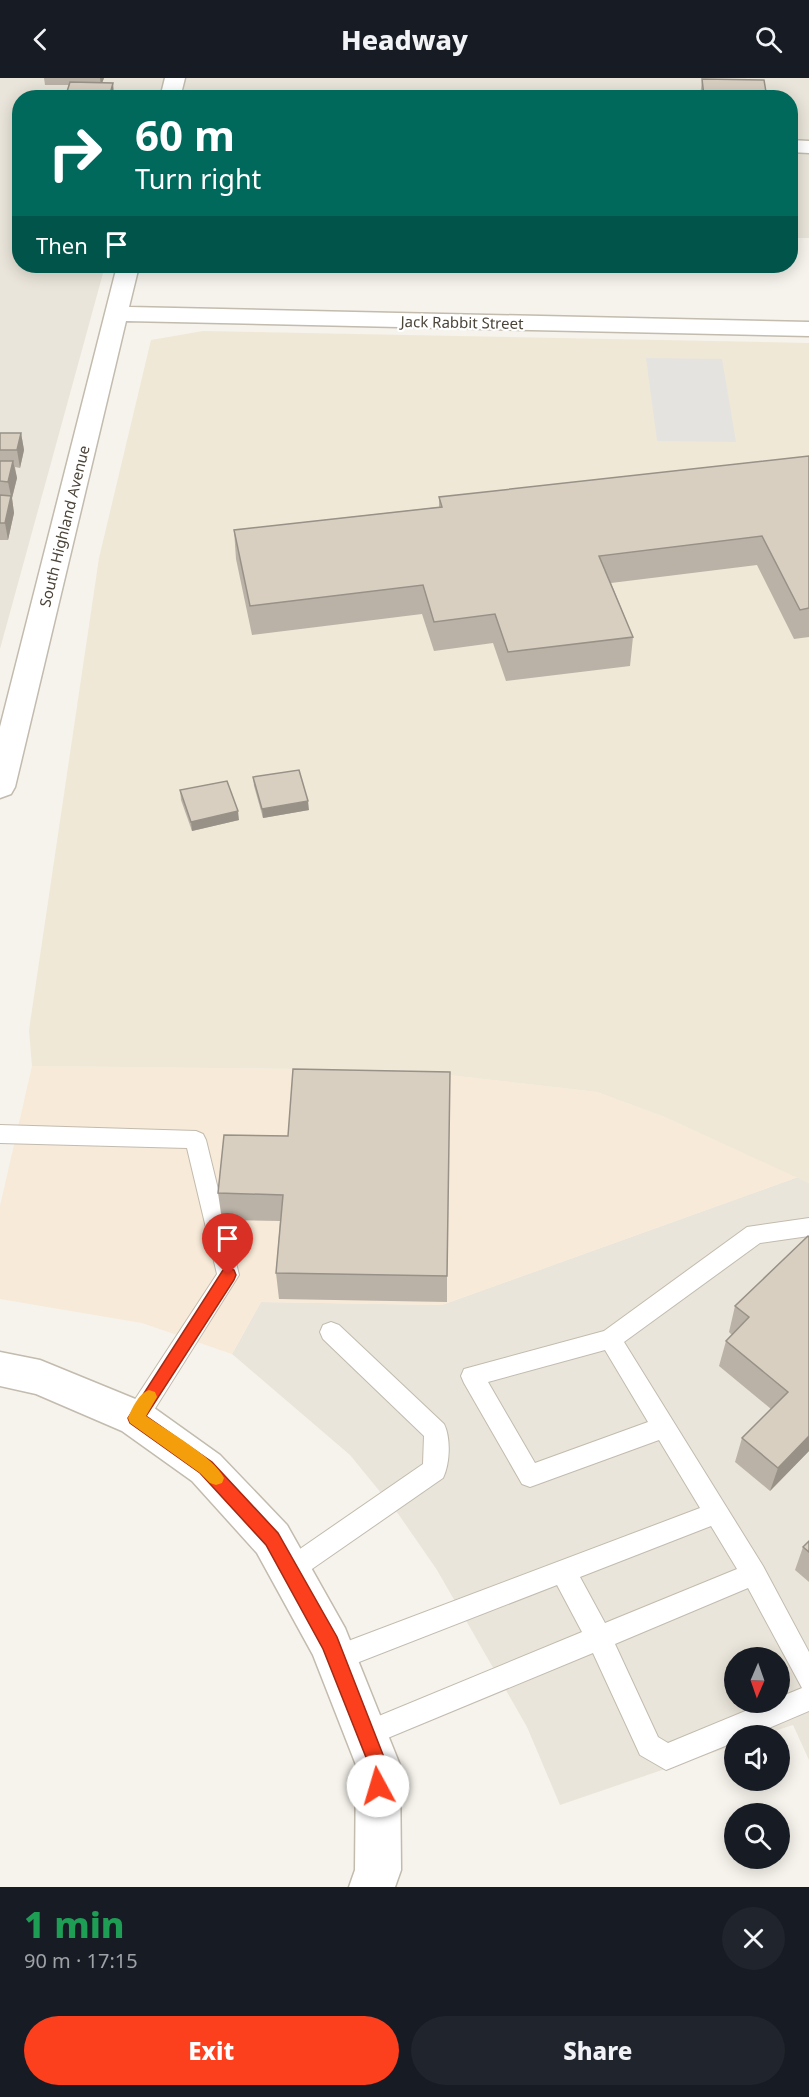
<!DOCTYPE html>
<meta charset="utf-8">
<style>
:root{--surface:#171b24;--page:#20242c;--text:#f1f3f6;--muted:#9ea1a6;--accent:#fc3f1d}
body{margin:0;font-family:"Noto Sans",sans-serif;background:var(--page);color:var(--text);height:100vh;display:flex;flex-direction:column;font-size:22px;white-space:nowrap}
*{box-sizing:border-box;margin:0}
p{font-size:20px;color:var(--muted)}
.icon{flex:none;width:33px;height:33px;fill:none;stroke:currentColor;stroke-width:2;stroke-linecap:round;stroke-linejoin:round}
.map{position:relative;height:1809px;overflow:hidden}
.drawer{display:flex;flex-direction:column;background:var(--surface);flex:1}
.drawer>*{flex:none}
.hud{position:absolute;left:12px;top:12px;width:786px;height:183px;border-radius:24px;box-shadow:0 3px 15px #0003;background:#00695c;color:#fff;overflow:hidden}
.needle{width:39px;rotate:182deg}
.fabs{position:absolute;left:724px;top:1569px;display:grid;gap:12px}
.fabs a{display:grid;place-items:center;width:66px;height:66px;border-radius:50%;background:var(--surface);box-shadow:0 3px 15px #0003;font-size:30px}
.pin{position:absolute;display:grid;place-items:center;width:51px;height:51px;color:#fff;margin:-62px -26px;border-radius:50% 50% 50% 0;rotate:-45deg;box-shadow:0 0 6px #0007}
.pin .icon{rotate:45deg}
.me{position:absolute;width:66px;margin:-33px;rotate:354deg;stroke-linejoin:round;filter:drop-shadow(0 0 4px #0008)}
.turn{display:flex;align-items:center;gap:21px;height:126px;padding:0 24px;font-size:27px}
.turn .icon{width:78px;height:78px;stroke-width:2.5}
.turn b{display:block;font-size:42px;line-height:51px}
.then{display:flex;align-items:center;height:57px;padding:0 24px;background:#0003;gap:12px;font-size:22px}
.round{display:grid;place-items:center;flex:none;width:63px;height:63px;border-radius:32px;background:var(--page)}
.overview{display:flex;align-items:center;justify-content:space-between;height:102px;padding:0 24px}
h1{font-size:36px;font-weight:800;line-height:45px;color:#1e9e55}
.button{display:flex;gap:12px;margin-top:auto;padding:12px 24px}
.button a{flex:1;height:69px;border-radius:36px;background:var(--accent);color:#fff;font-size:24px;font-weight:800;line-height:69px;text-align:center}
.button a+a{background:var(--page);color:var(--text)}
header{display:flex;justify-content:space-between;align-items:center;height:78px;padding:0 24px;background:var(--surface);font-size:27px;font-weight:800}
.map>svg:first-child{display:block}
.residential{fill:#eae5da;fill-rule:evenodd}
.commercial{fill:#f7ead8}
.education{fill:#efe8d6}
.parking{fill:#e5e3e0}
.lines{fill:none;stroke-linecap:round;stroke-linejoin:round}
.service-casing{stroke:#c2bbae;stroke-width:2}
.minor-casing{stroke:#c2bbae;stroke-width:3}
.service{fill:#fff;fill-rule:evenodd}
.minor{fill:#fff;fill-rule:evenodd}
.wall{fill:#bab2a6}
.shaded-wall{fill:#979187}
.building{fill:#d8cfc1;stroke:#979187;stroke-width:1.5}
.route{fill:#fc3f1d;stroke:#a42913;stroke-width:1.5}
.slow{fill:#f59e0b}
.labels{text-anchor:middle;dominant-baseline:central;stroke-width:4.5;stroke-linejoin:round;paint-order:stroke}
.far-street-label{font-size:15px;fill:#4b4439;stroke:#fff}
</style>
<header><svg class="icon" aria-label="back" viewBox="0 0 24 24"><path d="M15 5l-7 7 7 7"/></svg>Headway<svg class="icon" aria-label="search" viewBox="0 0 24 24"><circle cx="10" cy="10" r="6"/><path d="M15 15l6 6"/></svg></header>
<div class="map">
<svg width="809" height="1809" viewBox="0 0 809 1809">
<rect width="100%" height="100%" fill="#f6f3ec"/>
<g class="residential">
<polygon points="0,0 809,0 809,160 791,160 790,20 20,20 20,188 105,188 0,571"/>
<path d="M798,1099l11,6v577l-16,-35 -31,10 -27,1v9l-175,60 -33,-78 -90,-157 -38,-55 -49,-60 -118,-101 29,-52 181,3zM735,1580h45v44h-45z"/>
</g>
<polygon class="commercial" points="32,988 405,992 597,1014 665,1039 798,1099 442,1227 261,1224 232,1276 142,1245 0,1221 0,1128"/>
<polygon class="education" points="203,253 809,265 809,1105 665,1039 597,1014 405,992 32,988 29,952 99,480 151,262"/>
<polygon class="parking" points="646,280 722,281 736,364 657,363"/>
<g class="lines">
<g class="service-casing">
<g id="service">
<polygon points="0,1047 196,1053 203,1056 206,1062 239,1197 144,1348 136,1351 128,1348 124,1340 128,1332 217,1196 187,1070 0,1065"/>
<path d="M809,1140v18l-49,7 -136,99 139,224 46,86v59l-59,25h-15v6l-69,28 -26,-15 -47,-102 -227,94 -9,-4 -4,-9 4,-9 225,-93 -25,-47 -221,86 -9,-4 -4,-9 4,-9 373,-141 -41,-68 -129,47 -8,-3 -58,-101 -3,-7 3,-7 140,-38 143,-104zM605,1272l43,72 -113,41 -47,-81zM711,1448l26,43 -132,54 -25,-46zM748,1510l54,100 -22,9v5h-13l-99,41 -10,-6 -43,-93z"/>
<path d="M331,1244l8,3 105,99c7,14 6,40 -1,54l-144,100 -9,4 -9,-4 -3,-8 3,-8 142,-98 1,-28 -101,-97 -3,-7 3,-7z"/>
</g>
</g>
<g class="minor-casing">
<g id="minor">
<polygon points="165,0 185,0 180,20 160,20"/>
<polygon points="790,62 809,63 809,75 790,74"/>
<polygon points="117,188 139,188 129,229 809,244 809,258 126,243 15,709 11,716 0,720 0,649"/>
<polygon points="0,1274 40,1282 150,1327 220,1377 287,1447 345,1550 400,1687 401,1792 395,1809 349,1809 355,1792 356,1687 313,1577 257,1475 192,1403 122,1353 36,1316 0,1308"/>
</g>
</g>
<use href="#service" class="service"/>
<use href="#minor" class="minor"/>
</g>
<g class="wall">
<polygon points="44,0 104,0 102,5 113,5 114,20 65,20 69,7 45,7"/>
<polygon points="702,1 767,20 700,20"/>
<polygon points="26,188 65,188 64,191 27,191"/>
<polygon points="0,355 21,355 24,372 20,390 15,389 17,400 12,420 14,435 8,462 0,462"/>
<polygon points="809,378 809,559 794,561 757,487 611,505 633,559 630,588 506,603 493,565 434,573 422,536 252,557 236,481 234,452 439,429 439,419"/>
<polygon points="253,699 309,732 263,740 254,708"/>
<polygon points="180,712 239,742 192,753 181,722"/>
<polygon points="224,1057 447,1198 447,1224 279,1221 276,1195 280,1143 222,1142 218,1115"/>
<polygon points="808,1158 809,1373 770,1413 735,1384 742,1360 771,1331 719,1288 726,1263 732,1257 729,1254 735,1228"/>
<polygon points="809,1463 809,1504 795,1492 803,1469"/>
</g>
<g class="shaded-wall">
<polygon points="100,0 104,0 101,8"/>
<polygon points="113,5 114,20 109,20"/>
<polygon points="21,355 24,372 20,390 17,372"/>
<polygon points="13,383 17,400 12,420 14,435 8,462 5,445 11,418 8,404"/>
<polygon points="308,723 309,732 263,740 262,731"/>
<polygon points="238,733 239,742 192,753 191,744"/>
<polygon points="809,1358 809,1373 770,1413 778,1390"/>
</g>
<g class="building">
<polygon points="702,1 764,2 767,20 704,18"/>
<polygon points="70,4 113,5 109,20 65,20"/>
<polygon points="0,355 21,355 17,372 0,372"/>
<polygon points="809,378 809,530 800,532 762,458 599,478 633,559 508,574 495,536 434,544 423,507 250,528 234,452 442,429 439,419"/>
<polygon points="0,383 13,383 8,404 0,403"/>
<polygon points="0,417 11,418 5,445 0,445"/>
<polygon points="299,692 308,723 262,731 253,699"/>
<polygon points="227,703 238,733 191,744 180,712"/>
<polygon points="293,991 450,994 447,1198 276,1195 283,1117 218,1115 224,1057 288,1058"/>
<polygon points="808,1158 809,1159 809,1358 778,1390 742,1360 788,1314 726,1263 749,1239 735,1228"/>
<polygon points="809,1463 809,1474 803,1469"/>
</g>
<polygon class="route" points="228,1190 234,1192 236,1197 234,1202 146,1338 212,1384 278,1455 337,1559 387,1687 387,1708 385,1715 378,1717 372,1715 369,1708 369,1687 323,1571 266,1467 200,1395 130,1345 128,1340 223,1192"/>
<path class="slow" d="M149,1312l6,2 2,5 -11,19c20,14 69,42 78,62l-2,5 -6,2 -6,-2 -10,-10 -70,-50 -2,-5c4,-10 11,-25 21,-28z"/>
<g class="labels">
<g class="far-street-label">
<text transform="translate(462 244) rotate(1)">Jack Rabbit Street</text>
<text transform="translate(64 448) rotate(-76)">South Highland Avenue</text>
</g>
</g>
</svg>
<div class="fabs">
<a><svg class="needle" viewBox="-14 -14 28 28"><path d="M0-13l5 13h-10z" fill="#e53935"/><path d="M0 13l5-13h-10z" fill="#9ea1a6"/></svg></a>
<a><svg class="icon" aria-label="sound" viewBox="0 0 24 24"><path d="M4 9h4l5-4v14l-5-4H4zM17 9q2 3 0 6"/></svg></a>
<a><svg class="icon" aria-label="search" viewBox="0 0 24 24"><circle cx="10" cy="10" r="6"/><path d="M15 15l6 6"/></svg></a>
</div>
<div class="pin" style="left:228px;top:1197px;background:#d93025"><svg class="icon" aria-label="arrive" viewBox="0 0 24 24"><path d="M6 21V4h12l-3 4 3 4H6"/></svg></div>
<svg class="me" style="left:378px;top:1708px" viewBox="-20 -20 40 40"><circle r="19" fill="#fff"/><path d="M0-13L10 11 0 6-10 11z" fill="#fc3f1d"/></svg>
<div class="hud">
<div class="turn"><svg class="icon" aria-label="right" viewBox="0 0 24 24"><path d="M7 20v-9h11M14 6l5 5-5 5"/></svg><div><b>60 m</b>Turn right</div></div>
<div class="then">Then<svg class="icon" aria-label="arrive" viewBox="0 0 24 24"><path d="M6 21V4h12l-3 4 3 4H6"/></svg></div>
</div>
</div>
<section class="drawer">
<div class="overview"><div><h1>1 min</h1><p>90 m · 17:15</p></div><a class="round"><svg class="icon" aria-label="close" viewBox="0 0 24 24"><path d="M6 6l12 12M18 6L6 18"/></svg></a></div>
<div class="button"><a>Exit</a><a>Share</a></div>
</section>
